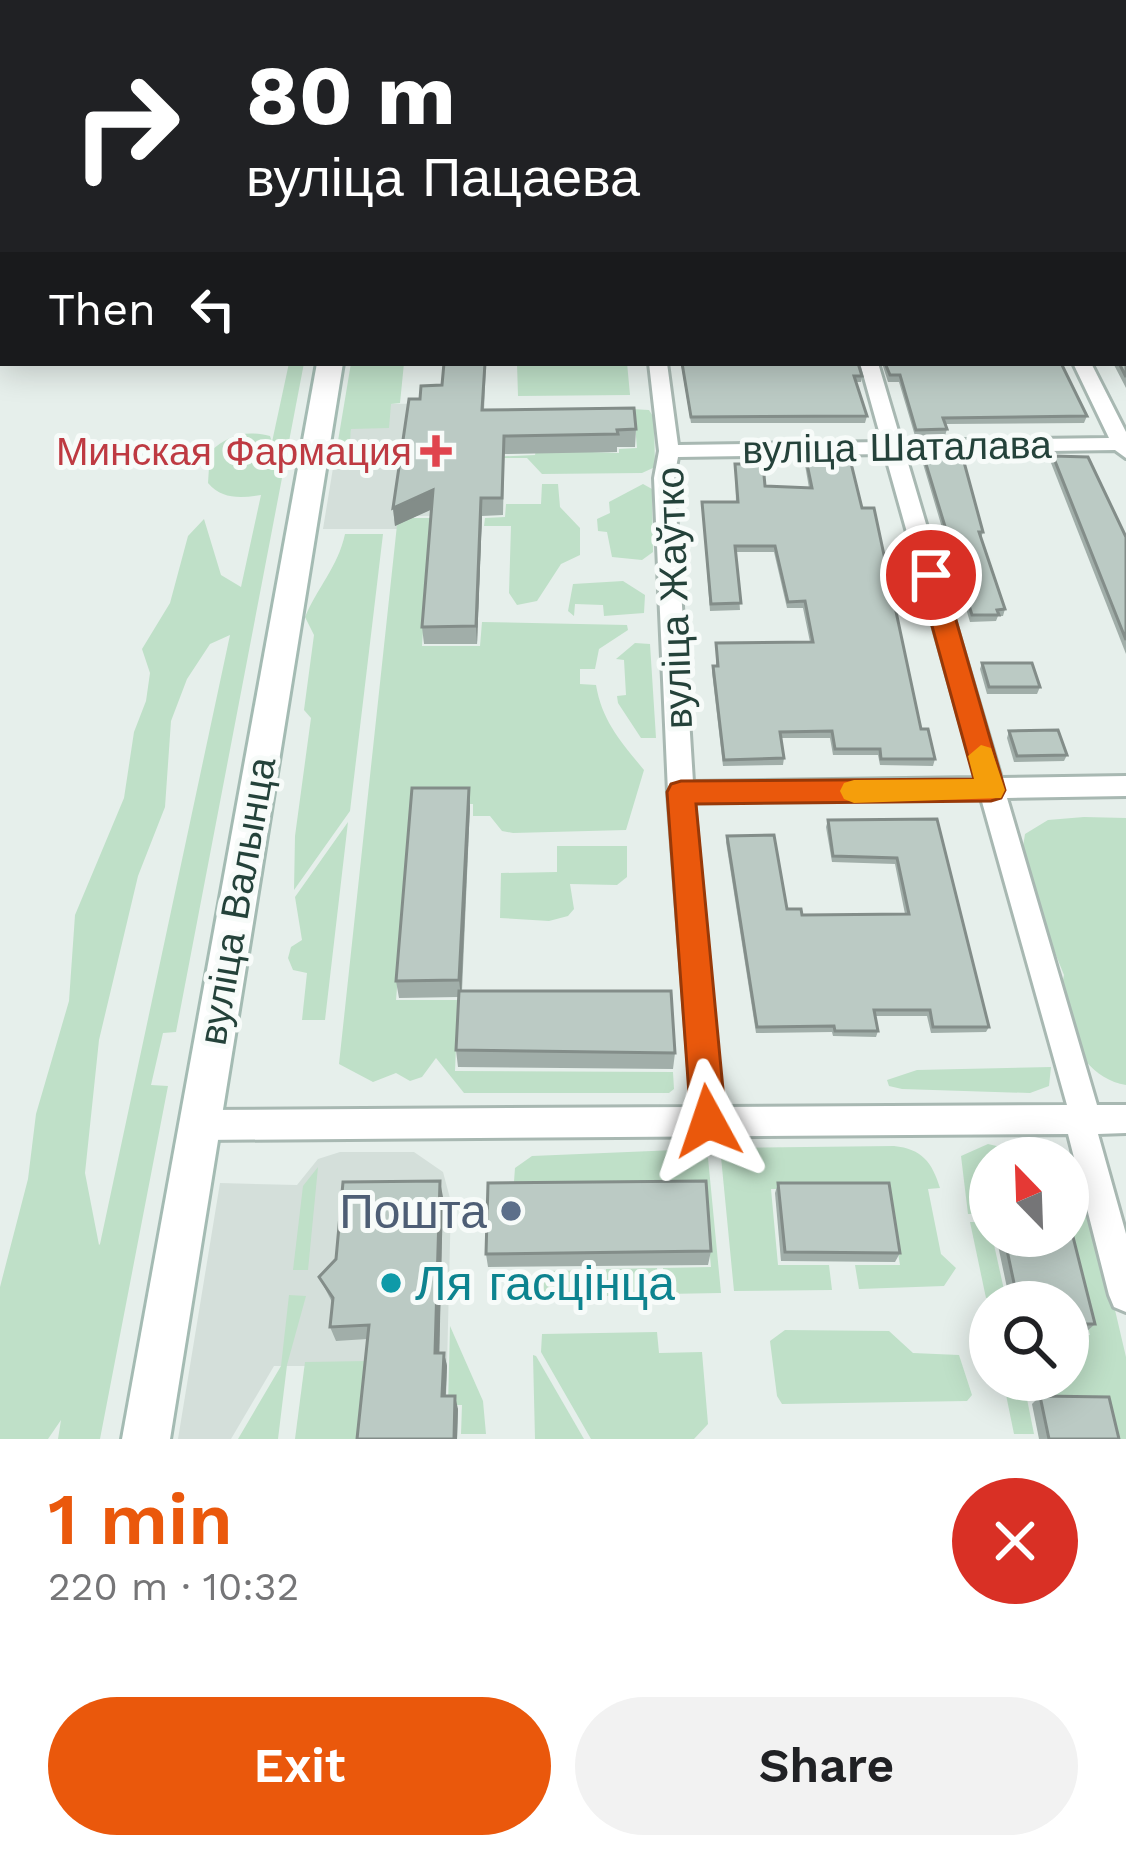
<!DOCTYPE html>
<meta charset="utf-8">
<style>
:root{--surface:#fff;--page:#f2f2f2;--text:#202124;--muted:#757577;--accent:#ea580c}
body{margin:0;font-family:"Work Sans",sans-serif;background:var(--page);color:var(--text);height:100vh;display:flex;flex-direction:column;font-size:45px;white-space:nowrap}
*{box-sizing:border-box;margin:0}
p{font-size:39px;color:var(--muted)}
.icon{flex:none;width:66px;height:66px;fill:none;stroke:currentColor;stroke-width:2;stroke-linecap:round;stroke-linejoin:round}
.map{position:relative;height:1439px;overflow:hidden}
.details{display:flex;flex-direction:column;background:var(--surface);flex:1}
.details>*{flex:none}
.guide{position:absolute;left:0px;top:0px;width:1128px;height:366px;box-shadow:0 6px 30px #0003;background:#202124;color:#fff;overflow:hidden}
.needle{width:78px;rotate:337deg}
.buttons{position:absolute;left:969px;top:1137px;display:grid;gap:24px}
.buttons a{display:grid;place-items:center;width:120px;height:120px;border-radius:50%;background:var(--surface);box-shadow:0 6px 30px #0003;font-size:60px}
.pin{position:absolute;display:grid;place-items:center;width:102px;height:102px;color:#fff;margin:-51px;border:6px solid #fff;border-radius:50%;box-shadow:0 3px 12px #0007}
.me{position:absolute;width:132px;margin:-66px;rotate:355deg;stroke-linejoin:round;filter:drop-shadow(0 0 9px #0008)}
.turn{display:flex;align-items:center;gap:42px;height:252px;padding:0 48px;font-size:54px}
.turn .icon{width:156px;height:156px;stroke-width:2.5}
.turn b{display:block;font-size:84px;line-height:102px}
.then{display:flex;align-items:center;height:114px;padding:0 48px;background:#0003;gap:24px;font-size:45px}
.round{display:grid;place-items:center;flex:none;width:126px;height:126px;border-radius:63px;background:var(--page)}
.overview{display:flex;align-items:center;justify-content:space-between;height:204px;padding:0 48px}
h1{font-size:72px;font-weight:600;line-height:90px;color:var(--accent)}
.action{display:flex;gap:24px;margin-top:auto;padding:24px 48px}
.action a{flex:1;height:138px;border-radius:72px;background:var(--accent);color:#fff;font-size:48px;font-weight:600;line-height:138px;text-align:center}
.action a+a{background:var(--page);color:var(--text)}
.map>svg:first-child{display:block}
.built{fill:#d4dfda}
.green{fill:#bfe0c8;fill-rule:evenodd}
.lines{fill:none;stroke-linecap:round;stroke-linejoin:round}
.minor-casing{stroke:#a8b8b2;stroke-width:6}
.tertiary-casing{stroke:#a8b8b2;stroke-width:6}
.secondary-casing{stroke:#a4bbb3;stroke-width:6}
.primary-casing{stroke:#c2cac8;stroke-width:6}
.minor{fill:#fff;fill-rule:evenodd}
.tertiary{fill:#fff;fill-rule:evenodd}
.secondary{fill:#fff;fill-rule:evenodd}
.primary{fill:#6aa596;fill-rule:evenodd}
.wall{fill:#a1aea9}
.shaded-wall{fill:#838d89}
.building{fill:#bbcac4;stroke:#838d89;stroke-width:3}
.route{fill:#ea580c;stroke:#983908;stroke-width:3}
.slow{fill:#f59e0b}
.health-dot{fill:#e0444e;stroke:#f7fbf9;stroke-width:4.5}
.service-dot{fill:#5c6f8a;stroke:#f7fbf9;stroke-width:4.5}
.culture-dot{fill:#0f9aa8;stroke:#f7fbf9;stroke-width:4.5}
.labels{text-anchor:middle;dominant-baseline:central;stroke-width:10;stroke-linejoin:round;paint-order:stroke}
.street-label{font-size:39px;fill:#24423a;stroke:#f7fbf9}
.health-label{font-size:39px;fill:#be3a42;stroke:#f7fbf9;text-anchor:end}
.near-service-label{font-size:48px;fill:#4e5e75;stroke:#f7fbf9;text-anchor:end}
.near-culture-label{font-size:48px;fill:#0d838f;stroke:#f7fbf9;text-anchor:start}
</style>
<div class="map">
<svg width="1126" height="1439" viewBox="0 0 1126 1439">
<rect width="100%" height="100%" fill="#e6efeb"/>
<g class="built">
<polygon points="447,403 468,458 386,458 387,441 349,441 351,429 391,404"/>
<polygon points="504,467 503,515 416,516 397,529 323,529 333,468"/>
<polygon points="340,1152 414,1152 443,1172 451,1202 447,1366 274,1366 231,1439 178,1439 220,1183 297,1185 318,1159"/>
</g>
<g class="green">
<path d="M289,363h15l-128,669 -13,1 -12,52 17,1 -68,353h-42l3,-19 -13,19h-48v-152l28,-108 8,-65 33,-113 6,-86 49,-117 10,-66 12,-31 4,-28 -8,-24 28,-46 18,-67 16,-17 17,56 20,12 20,-92c-19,3 -39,5 -53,-12l2,-31c18,-17 35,-22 60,-16l2,6zM230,635l-130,609 -1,1 -14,-72 14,-133 39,-164 27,-69 6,-86 16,-42 23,-35z"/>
<polygon points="351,363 404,363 400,403 391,404 389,428 351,429 350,441 388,441 386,458 335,459"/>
<polygon points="517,363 627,363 630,395 518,396"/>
<polygon points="594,407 649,410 654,418 655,467 642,473 542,474 527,458 468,458 535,455 536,450 619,453 619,449 637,448 635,425 595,425"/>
<polygon points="542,484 558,484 560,507 580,528 580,555 561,564 537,601 517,605 509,593 511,526 484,526 485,518 505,517 506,504 541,504"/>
<polygon points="643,484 652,489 653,552 642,560 612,557 607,532 598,531 597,519 610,513 609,502"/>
<path d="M412,518h19l-9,128h58l2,-24 145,3 1,5 -29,19 -4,20h-15v15l16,1c6,36 25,57 48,85l-18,60 -113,3 -11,-2 -12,-15h-17v-12h-61l-16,196h62l-3,71 218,1 1,17 -5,4h-205l-28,-35 -14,19 -12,4 -14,-8 -23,9 -34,-18 58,-539z"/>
<path d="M345,534h38l-33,277 -56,79 1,-54 16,-118 -7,-8 10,-75 -9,-18c12,-29 33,-50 40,-83z"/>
<polygon points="623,581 645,595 644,613 604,616 603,605 575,604 574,616 568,611 573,584"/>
<polygon points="635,643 650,644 656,738 641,738 618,703 617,696 626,695 624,660 616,659"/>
<path d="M1084,817l42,1v267c-46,-7 -72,-68 -62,-110l-44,-109 5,-32 23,-14z"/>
<polygon points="348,822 325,1020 302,1020 307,973 293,970 288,958 291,947 302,940 295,897"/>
<polygon points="557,846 627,846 627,877 617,885 570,884 574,909 568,916 549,921 500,918 501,873 557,872"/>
<polygon points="1051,1067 1049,1086 1030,1093 902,1089 889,1086 887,1080 917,1070"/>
<polygon points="988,1144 1048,1158 990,1158 990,1188 983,1189 988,1214 968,1214 961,1156"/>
<path d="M894,1146c28,3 38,16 46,42l-12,1 13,65 15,14 -12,18 -85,3 -4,-24h45l-13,-76h-116l7,76h51l3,25 -98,1 -13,-134 6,-9z"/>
<polygon points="700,1149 708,1158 721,1293 665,1294 663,1268 711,1267 704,1192 513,1195 515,1168 532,1156"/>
<polygon points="318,1167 308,1270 293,1270 303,1186"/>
<polygon points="1068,1171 1090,1203 1126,1357 1126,1439 1112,1439 1102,1400 1027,1399 1034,1434 1014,1434 1003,1380 1068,1380 1068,1336 1090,1335 1065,1236"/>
<polygon points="970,1222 989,1222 1006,1299 986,1298"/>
<polygon points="657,1268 658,1294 607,1296 606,1269"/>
<polygon points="600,1270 600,1296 544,1298 543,1271"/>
<polygon points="289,1295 306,1296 287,1365 278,1439 238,1439 281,1366"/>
<polygon points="450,1326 483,1401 486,1434 461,1434 462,1405 448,1405"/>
<polygon points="785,1330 889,1331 913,1353 959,1355 972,1395 967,1401 782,1404 777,1396 770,1341"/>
<polygon points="657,1332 659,1353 702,1352 708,1424 694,1439 591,1439 541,1352 542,1334"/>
<polygon points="533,1355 536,1356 584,1439 535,1439"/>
<polygon points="369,1361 358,1439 295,1439 305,1362"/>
</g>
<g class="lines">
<g class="minor-casing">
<g id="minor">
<polygon points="747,0 759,0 760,3 748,3"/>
<polygon points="831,0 889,0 886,3"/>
<polygon points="1126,7 1126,16 1125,16 1125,7"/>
<path d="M649,363h18l11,82 204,-3 -22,-79h18l23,78 208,-3 -36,-75h18l35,69v26l-11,-8 -210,3 96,325 125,-2v20l-119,2 90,307h29v28l-28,1 28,100v78l-12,-5 -5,-12 -41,-161 -868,6 -11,-5 -4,-10 4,-10 11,-5 492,-3 -24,-315 -14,-314 5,-27zM885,454l91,324 -283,4 -19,-304 4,-21zM981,798l86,307 -345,2 -28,-305z"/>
</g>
</g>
<g class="tertiary-casing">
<rect id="tertiary" x="1125" y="205" width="1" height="12"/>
</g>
<g class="secondary-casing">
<polygon id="secondary" points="317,363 343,363 170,1439 122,1439"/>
</g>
<g class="primary-casing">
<polygon id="primary" points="3,259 3,275 0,276 0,260"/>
</g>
<use href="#minor" class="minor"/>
<use href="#tertiary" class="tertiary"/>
<use href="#secondary" class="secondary"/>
<use href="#primary" class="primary"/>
</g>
<g class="wall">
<polygon points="1126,257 1126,388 1113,363 1125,363"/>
<polygon points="486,363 484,410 636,429 635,447 617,447 617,452 504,454 503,515 482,516 477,644 424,644 422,627 431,509 395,526 393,508 420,399"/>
<polygon points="681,363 858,363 862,376 861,382 856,382 867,416 865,423 691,423"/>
<polygon points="882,363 1061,363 1087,416 1084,423 945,424 947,429 945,436 915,436 899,382 888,382"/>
<polygon points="922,451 983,532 981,538 1005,609 1003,616 998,616 996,621 970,622 921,457"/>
<polygon points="1053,456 1126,537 1126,654 1051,463"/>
<polygon points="806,459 862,508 921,729 935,759 933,766 880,765 878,755 833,755 830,738 781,738 784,758 783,765 723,766 712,672 713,666 716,666 716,643 810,642 803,608 787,608 774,552 736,552 740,610 710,611 702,502 736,502 735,464 765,486 809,488 805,465"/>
<polygon points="982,663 1040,687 1037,694 987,694 980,669"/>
<polygon points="1009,731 1067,755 1064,761 1014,762 1007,738"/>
<polygon points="470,806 462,991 675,1053 673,1069 458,1067 456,1050 459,997 399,998 396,981"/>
<polygon points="937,819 989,1027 986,1032 931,1033 927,1016 875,1016 878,1031 876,1037 833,1036 832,1032 756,1033 726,842 727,836 787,909 802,915 905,914 895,864 832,862 826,827 828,820"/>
<polygon points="778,1183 900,1253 895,1262 781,1261 775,1193"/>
<polygon points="443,1197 439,1353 444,1353 447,1366 446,1396 458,1409 457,1439 357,1439 367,1339 336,1341 330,1327 332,1302 319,1277"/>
<polygon points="996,1236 1068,1236 1095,1324 1086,1332 1068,1332 1068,1302 1010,1302"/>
<polygon points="711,1251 708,1265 488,1267 486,1254"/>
<polygon points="1040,1396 1119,1439 1039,1439 1032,1404"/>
</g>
<g class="shaded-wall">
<polygon points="433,490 435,508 395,526 393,508"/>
<polygon points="481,498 482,516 477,644 476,626"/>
<polygon points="469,788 470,806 461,997 459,980"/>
<polygon points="440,1181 443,1197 439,1366 435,1353"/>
<polygon points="444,1353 447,1366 445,1409 442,1396"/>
<polygon points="455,1396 458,1409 457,1439 454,1439"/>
</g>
<g class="building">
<polygon points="705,0 744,0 744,3 706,3"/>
<polygon points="927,0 965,0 968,3 929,3"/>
<polygon points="1125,257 1126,257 1126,377 1119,363 1125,363"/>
<polygon points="444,363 485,363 482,410 634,408 636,429 617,430 618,434 504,436 502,498 481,498 476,626 422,627 433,490 393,508 409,399 420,399 421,386 442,385"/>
<polygon points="682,363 858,363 862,376 854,376 867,416 691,417"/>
<polygon points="885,363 1061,363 1087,416 943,418 947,429 916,430 900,375 890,375"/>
<polygon points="953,450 957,462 964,462 983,532 979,532 1005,609 997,610 999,615 972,615 922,451"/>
<polygon points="1053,456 1088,457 1126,537 1126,640"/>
<polygon points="806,459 850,459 862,508 874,508 921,729 928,729 935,759 881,759 880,749 835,749 832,731 780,732 784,758 724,760 713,666 718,666 716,643 813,642 805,601 788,602 775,546 735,546 741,603 711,604 702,502 738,502 735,464 763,464 765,486 812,488"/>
<polygon points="982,663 1032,663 1040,687 989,687"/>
<polygon points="1058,730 1067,755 1017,756 1009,731"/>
<polygon points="412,788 469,788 459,980 396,981"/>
<polygon points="937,819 989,1027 933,1027 930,1010 874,1010 878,1031 835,1031 834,1026 757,1027 727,836 774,835 787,909 801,909 802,915 909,914 897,858 833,856 828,820"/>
<polygon points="459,991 671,991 675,1053 456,1050"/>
<polygon points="440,1181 435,1353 444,1353 442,1396 455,1396 454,1439 357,1439 369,1325 330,1327 333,1298 319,1277 336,1259 343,1182"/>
<polygon points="706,1181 711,1251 486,1254 488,1183"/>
<polygon points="778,1183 889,1183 900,1253 785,1252"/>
<polygon points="1068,1217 1095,1324 1068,1324 1068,1302 1018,1302 1004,1236 1068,1236"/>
<polygon points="1040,1396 1109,1397 1119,1439 1049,1439"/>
</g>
<polygon class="route" points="931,567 943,575 1005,790 1001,798 991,801 696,804 726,1121 721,1132 708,1137 696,1132 691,1121 667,792 671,784 681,781 974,779 918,575"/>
<polygon class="slow" points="981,745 991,748 1005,790 1001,798 854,803 844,799 840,791 844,783 854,780 974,779 968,756"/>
<path class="health-dot" d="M430 433h12v12h12v12h-12v12h-12v-12h-12v-12h12z"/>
<circle class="service-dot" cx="511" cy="1211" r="12"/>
<circle class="culture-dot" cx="391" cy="1283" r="12"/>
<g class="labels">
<g class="street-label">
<text transform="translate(897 447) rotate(-1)">вуліца Шаталава</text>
<text transform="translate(674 598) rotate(-92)">вуліца Жаўтко</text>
<text transform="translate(237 901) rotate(-80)">вуліца Валынца</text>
</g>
<g class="health-label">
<text x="412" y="451">Минская Фармация</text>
</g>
<g class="near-service-label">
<text x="487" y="1211">Пошта</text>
</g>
<g class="near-culture-label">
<text x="415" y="1283">Ля гасцінца</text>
</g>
</g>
</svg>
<div class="buttons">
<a><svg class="needle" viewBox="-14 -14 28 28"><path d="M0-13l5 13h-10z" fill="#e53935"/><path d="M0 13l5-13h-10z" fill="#757577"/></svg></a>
<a><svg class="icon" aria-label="search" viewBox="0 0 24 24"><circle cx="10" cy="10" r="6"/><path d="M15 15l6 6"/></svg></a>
</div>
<div class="pin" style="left:931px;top:575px;background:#d93025"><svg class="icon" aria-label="arrive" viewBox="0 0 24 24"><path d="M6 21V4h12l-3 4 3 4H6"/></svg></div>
<svg class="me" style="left:708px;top:1121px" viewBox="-20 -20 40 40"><path d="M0-17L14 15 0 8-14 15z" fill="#ea580c" stroke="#fff" stroke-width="4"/></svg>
<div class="guide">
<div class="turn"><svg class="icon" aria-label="right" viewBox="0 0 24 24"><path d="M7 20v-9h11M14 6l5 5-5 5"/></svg><div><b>80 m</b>вуліца Пацаева</div></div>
<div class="then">Then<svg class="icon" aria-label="left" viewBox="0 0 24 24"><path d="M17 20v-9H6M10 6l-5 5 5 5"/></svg></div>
</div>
</div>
<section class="details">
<div class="overview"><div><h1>1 min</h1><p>220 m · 10:32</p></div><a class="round" style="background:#d93025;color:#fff"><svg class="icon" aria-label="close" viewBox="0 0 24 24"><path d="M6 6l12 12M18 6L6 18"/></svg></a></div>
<div class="action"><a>Exit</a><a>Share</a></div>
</section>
